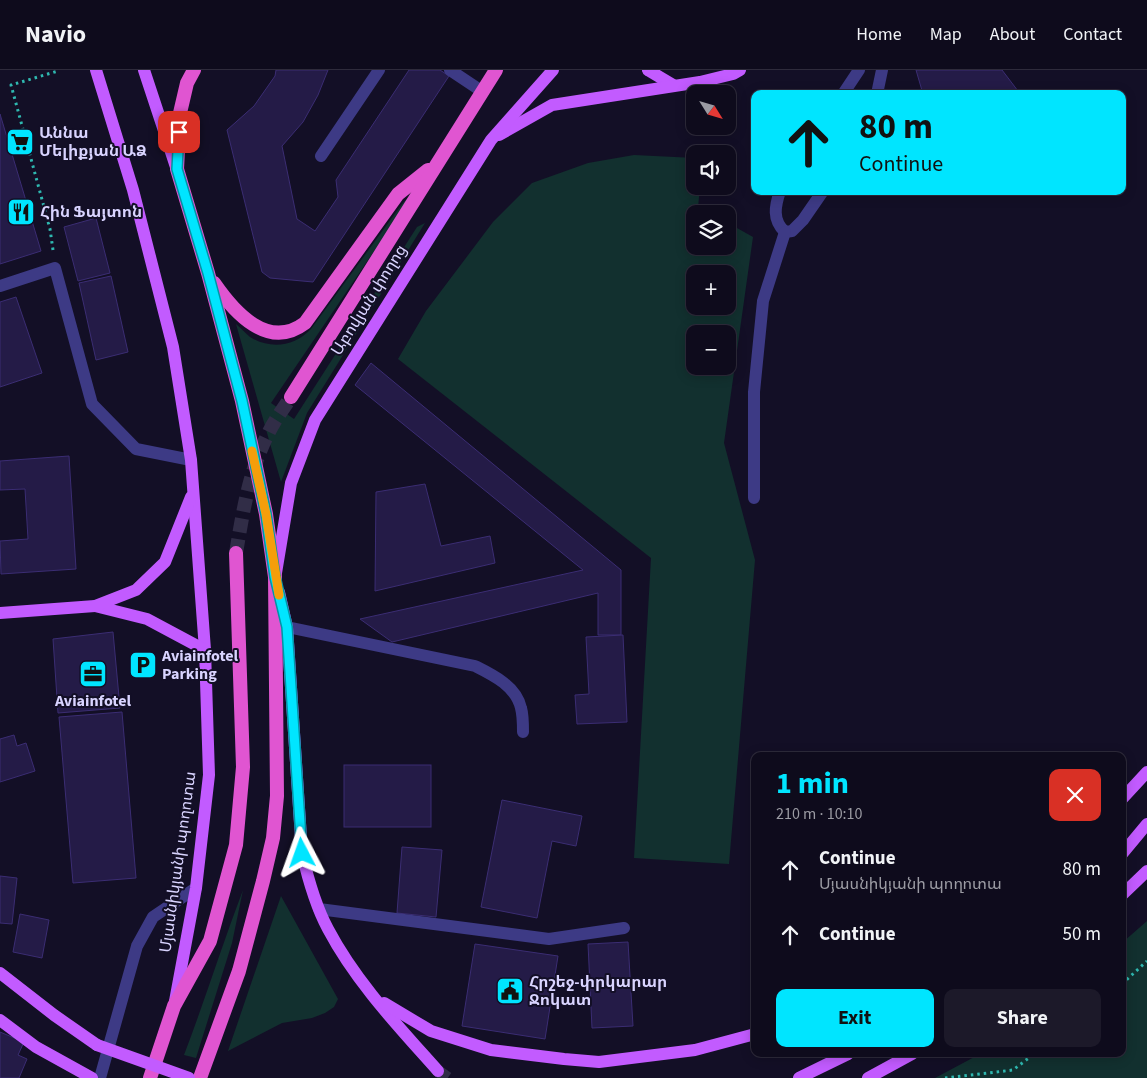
<!DOCTYPE html>
<meta charset="utf-8">
<style>
:root{--surface:#0e0b1c;--page:#1c1929;--text:#f1f3f6;--muted:#9b9ba3;--line:#2e2b3b;--accent:#00e5ff}
body{margin:0;font-family:"Source Sans 3","Noto Sans Armenian",sans-serif;background:var(--page);color:var(--text);height:100vh;display:flex;flex-direction:column;font-size:19px;white-space:nowrap}
*{box-sizing:border-box;margin:0}
p{font-size:16px;color:var(--muted)}
.icon{flex:none;width:28px;height:28px;fill:none;stroke:currentColor;stroke-width:2;stroke-linecap:round;stroke-linejoin:round}
.map{position:relative;flex:1;overflow:hidden}
.side{position:absolute;left:751px;top:682px;width:375px;height:305px;display:flex;flex-direction:column;background:var(--surface);border-radius:10px;box-shadow:0 2px 12px #0003,0 0 0 1px var(--line)}
.side>*{flex:none}
.banner{position:absolute;left:751px;top:20px;width:375px;height:105px;border-radius:10px;box-shadow:0 2px 12px #0003,0 0 0 1px var(--line);background:#00e5ff;color:#111;overflow:hidden}
.needle{width:32px;rotate:127deg}
.fabs{position:absolute;left:686px;top:15px;display:grid;gap:10px}
.fabs a{display:grid;place-items:center;width:50px;height:50px;border-radius:10px;background:var(--surface);box-shadow:0 2px 12px #0003,0 0 0 1px var(--line);font-size:25px}
.pin{position:absolute;display:grid;place-items:center;width:42px;height:42px;color:#fff;margin:-21px;border-radius:10px;box-shadow:0 2px 8px #0006}
.me{position:absolute;width:55px;margin:-28px;rotate:356deg;stroke-linejoin:round;filter:drop-shadow(0 0 4px #0008)}
.turn{display:flex;align-items:center;gap:18px;height:105px;padding:0 25px;font-size:22px}
.turn .icon{width:65px;height:65px;stroke-width:2.5}
.turn b{display:block;font-size:35px;line-height:42px}
.round{display:grid;place-items:center;flex:none;width:52px;height:52px;border-radius:10px;background:var(--page)}
.summary{display:flex;align-items:center;justify-content:space-between;height:85px;padding:0 25px}
h1{font-size:30px;font-weight:700;line-height:38px;color:var(--accent)}
.action{display:flex;gap:10px;margin-top:auto;padding:10px 25px}
.action a{flex:1;height:58px;border-radius:10px;background:var(--accent);color:#111;font-size:20px;font-weight:700;line-height:58px;text-align:center}
.action a+a{background:var(--page);color:var(--text)}
ul{padding:0;list-style:none}
li{display:flex;align-items:center;gap:15px;height:65px;padding:0 25px}
li div{flex:1}
li b{display:block;font-size:19px}
li em{font-style:normal}
header{display:flex;align-items:center;gap:30px;box-sizing:border-box;height:70px;padding:0 25px;background:var(--surface);border-bottom:1px solid var(--line)}
header strong{font-size:24px}
nav{display:flex;gap:28px;margin-inline-start:auto;font-size:18px}
.map>svg:first-child{display:block}
.green{fill:#12302f;fill-rule:evenodd}
.building{fill:#241b47;stroke:#3b2d73}
.lines{fill:none;stroke-linecap:round;stroke-linejoin:round}
.primary-tunnel{stroke:#312d47;stroke-width:12;stroke-dasharray:12 6;stroke-linecap:butt}
.trunk-tunnel{stroke:#312d47;stroke-width:14;stroke-dasharray:14 7;stroke-linecap:butt}
.path{stroke:#2fb8b0;stroke-width:3;stroke-dasharray:2.5 4;stroke-linecap:butt}
.service{stroke:#3d3a85;stroke-width:12}
.minor{stroke:#3d3a85;stroke-width:12}
.primary{stroke:#c25bff;stroke-width:12}
.trunk{stroke:#e055d1;stroke-width:14}
.primary-bridge{stroke:#c25bff;stroke-width:12}
.route-casing{stroke:#0095a6;stroke-width:12}
.route{stroke:#00e5ff;stroke-width:9}
.slow{stroke:#f59e0b;stroke-width:9}
.labels{text-anchor:middle;dominant-baseline:central;stroke-width:4;stroke-linejoin:round;paint-order:stroke}
.poi-label{font-size:16px;font-weight:bold;fill:#d9d4ff;stroke:#130f26;text-anchor:start}
.street-label{font-size:16px;fill:#d9d4ff;stroke:#130f26}
</style>
<header>
<strong>Navio</strong>
<nav><a>Home</a><a>Map</a><a>About</a><a>Contact</a></nav>
</header>
<div class="map">
<svg width="1147" height="1008" viewBox="0 0 1147 1008">
<rect width="100%" height="100%" fill="#130f26"/>
<g class="green">
<path d="M634,85l61,3v28h5l-2,22 11,6h-14v32h33v-23l25,14 -29,206 31,117 -26,304 -95,-6 17,-300 -253,-199 28,-48 67,-89 39,-39 56,-20zM695,204h33v32h-33zM695,264h33v32h-33z"/>
<path d="M417,118l-146,215 23,16 123,-192 8,-4 -118,190 -26,69 -45,-158c5,4 9,9 14,13 21,13 45,9 61,-8l91,-125z"/>
<path d="M243,820l-11,53 -36,115 -12,-3c21,-55 38,-110 59,-165z"/>
<polygon points="281,826 338,929 334,937 325,943 312,948 282,953 228,981"/>
<polygon points="1147,851 1147,1008 935,1008 980,984 1122,984 1123,872"/>
</g>
<g class="building">
<polygon points="276,0 328,0 318,25 303,52 282,76 297,149 315,161 338,127 336,110 409,0 440,0 449,6 313,212 270,208 262,202 227,60 254,36 275,6"/>
<polygon points="916,0 1002,0 1018,21 1013,24 923,24"/>
<polygon points="0,44 41,181 0,194"/>
<polygon points="96,148 110,203 78,211 64,157"/>
<polygon points="111,206 128,282 96,290 79,213"/>
<polygon points="16,227 42,303 0,317 0,232"/>
<polygon points="371,293 621,500 621,565 598,565 598,523 392,572 360,549 583,500 355,315"/>
<polygon points="69,386 76,499 1,504 0,471 28,469 25,419 0,420 0,391"/>
<polygon points="425,414 441,476 490,466 495,493 375,521 376,422"/>
<polygon points="113,562 120,638 58,643 53,569"/>
<polygon points="623,565 627,652 577,654 575,625 589,624 586,567"/>
<polygon points="122,642 136,808 73,813 59,647"/>
<polygon points="14,665 17,676 26,673 35,701 0,712 0,669"/>
<rect x="344" y="695" width="87" height="62"/>
<polygon points="502,730 582,746 576,776 552,771 537,848 481,837"/>
<polygon points="402,777 442,780 436,847 397,843"/>
<polygon points="0,806 17,808 12,854 0,853"/>
<polygon points="20,844 49,850 42,888 13,882"/>
<polygon points="628,872 633,956 592,958 588,874"/>
<polygon points="475,874 558,886 545,969 462,956"/>
<polygon points="0,962 24,972 18,985 27,989 19,1008 0,1008"/>
</g>
<g class="lines">
<polyline class="primary-tunnel" points="438,1001 448,1008"/>
<path class="trunk-tunnel" d="M236,483c7,-41 13,-82 32,-119 6,-13 15,-25 23,-37"/>
<g class="path">
<polyline points="53,180 50,159 11,15 58,1"/>
<polyline points="1122,914 1147,891"/>
<polyline points="945,1008 1013,1000 1034,984"/>
</g>
<g class="service">
<polyline points="450,0 483,22"/>
<polyline points="843,24 859,0"/>
<polyline points="877,24 882,0"/>
<polyline points="321,86 379,0"/>
<path d="M780,121c-5,15 -8,29 5,41l7,-1 11,-11 20,-29"/>
<polyline points="754,428 754,322 763,231 785,162"/>
<path d="M287,557l188,39c18,9 41,20 46,42 2,7 2,16 2,24"/>
<polyline points="319,839 549,869 624,858"/>
<polyline points="100,1008 137,876 153,847 196,818"/>
</g>
<polyline class="minor" points="0,216 55,198 92,334 136,379 191,390"/>
<g class="primary">
<polyline points="96,0 133,120 173,277 191,390 205,580 209,705 196,818 175,931"/>
<polyline points="144,0 176,97"/>
<polyline points="648,0 673,15"/>
<polyline points="499,65 552,35 700,12 733,4 740,0"/>
<polyline points="276,503 291,413 315,350 491,70 553,0"/>
<path d="M279,522l8,35 15,226c6,26 13,52 26,76 28,53 70,97 110,142"/>
<polyline points="95,536 147,549 205,580"/>
<polyline points="0,543 95,536 136,520 165,492 191,427"/>
<polyline points="1122,729 1147,702"/>
<polyline points="1122,784 1147,754"/>
<polyline points="1122,825 1147,801"/>
<polyline points="0,903 54,945 97,975"/>
<polyline points="384,933 431,961 491,980 564,989 599,992 695,980 755,964"/>
<polyline points="0,950 36,977 92,1008"/>
<polyline points="799,1008 848,984"/>
<polyline points="868,1008 912,984"/>
</g>
<g class="trunk">
<polyline points="194,0 187,13 180,43 177,99 208,203 242,331 266,444 275,507 277,726 273,768 263,811 239,901 200,1008"/>
<path d="M214,213c20,29 54,68 91,40l93,-129 30,-24"/>
<polyline points="291,327 496,0"/>
<polyline points="150,1008 174,936 210,871 236,775 243,697 236,483"/>
</g>
<polyline class="primary-bridge" points="97,975 189,1008"/>
</g>
<g class="lines">
<g class="route-casing">
<polyline id="route" points="179,62 177,99 208,203 242,331 266,444 275,507 287,557 302,783"/>
</g>
<use href="#route" class="route"/>
<polyline class="slow" points="252,381 266,444 279,525"/>
</g>
<defs>
<g id="supermarket-square" transform="scale(1.4375)"><rect x="-9" y="-9" width="18" height="18" rx="4" fill="#00e5ff" stroke="#130f26"/><path d="M-6-5.5h2.5l.6 2H6L4.5 2H-2.5L-4.4-4H-6ZM-1.5 3.2a1.3 1.3 0 1 0 .1 0ZM3 3.2a1.3 1.3 0 1 0 .1 0Z" fill="#111"/></g>
<g id="restaurant-square" transform="scale(1.4375)"><rect x="-9" y="-9" width="18" height="18" rx="4" fill="#00e5ff" stroke="#130f26"/><path d="M-5-6h1v4h1v-4h1v4h1v-4h1v5L-1.5 .5V6h-2V.5L-5-1ZM5-6V6H3V1.5H1.5Q1.5-4 5-6Z" fill="#111"/></g>
<g id="parking-square" transform="scale(1.4375)"><rect x="-9" y="-9" width="18" height="18" rx="4" fill="#00e5ff" stroke="#130f26"/><path d="M-3.5-5.5H1a3.5 3.5 0 0 1 0 7H-1V5.5H-3.5ZM-1-3.4V-.6H.8a1.4 1.4 0 0 0 0-2.8Z" fill="#111"/></g>
<g id="office-square" transform="scale(1.4375)"><rect x="-9" y="-9" width="18" height="18" rx="4" fill="#00e5ff" stroke="#130f26"/><path d="M-6-3h4V-5.5h4V-3h4V5H-6ZM-1-4.5V-3h2v-1.5ZM-6 0V1H6V0Z" fill="#111"/></g>
<g id="civic-square" transform="scale(1.4375)"><rect x="-9" y="-9" width="18" height="18" rx="4" fill="#00e5ff" stroke="#130f26"/><path d="M-.6-6.5H3V-4.5H.6V-3L4-1V1h2V6H-6V1h2V-1L-.6-3ZM-1.2 2.5V6h2.4V2.5Z" fill="#111"/></g>
</defs>
<g fill-rule="evenodd">
<use href="#supermarket-square" x="20" y="72"/>
<use href="#restaurant-square" x="21" y="142"/>
<use href="#parking-square" x="143" y="595"/>
<use href="#office-square" x="93" y="604"/>
<use href="#civic-square" x="510" y="921"/>
</g>
<g class="labels">
<g class="poi-label">
<text x="39" y="63">Աննա<tspan x="39" dy="18">Մելիքյան ԱՁ</tspan></text>
<text x="40" y="142">Հին Ֆայտոն</text>
<text x="162" y="586">Aviainfotel<tspan x="162" dy="18">Parking</tspan></text>
<text x="93" y="631" text-anchor="middle">Aviainfotel</text>
<text x="529" y="912">Հրշեջ-փրկարար<tspan x="529" dy="18">Ջոկատ</tspan></text>
</g>
<g class="street-label">
<text transform="translate(369 230) rotate(-58)">Աբովյան փողոց</text>
<text transform="translate(178 792) rotate(-82)">Մյասնիկյանի պողոտա</text>
</g>
</g>
</svg>
<div class="fabs">
<a><svg class="needle" viewBox="-14 -14 28 28"><path d="M0-13l5 13h-10z" fill="#e53935"/><path d="M0 13l5-13h-10z" fill="#9b9ba3"/></svg></a>
<a><svg class="icon" aria-label="sound" viewBox="0 0 24 24"><path d="M4 9h4l5-4v14l-5-4H4zM17 9q2 3 0 6"/></svg></a>
<a><svg class="icon" aria-label="layers" viewBox="0 0 24 24"><path d="M12 4l9 5-9 5-9-5zM3 14l9 5 9-5"/></svg></a>
<a>+</a>
<a>−</a>
</div>
<div class="pin" style="left:179px;top:62px;background:#d93025"><svg class="icon" aria-label="arrive" viewBox="0 0 24 24"><path d="M6 21V4h12l-3 4 3 4H6"/></svg></div>
<svg class="me" style="left:302px;top:783px" viewBox="-20 -20 40 40"><path d="M0-17L14 15 0 8-14 15z" fill="#00e5ff" stroke="#fff" stroke-width="4"/></svg>
<div class="banner">
<div class="turn"><svg class="icon" aria-label="ahead" viewBox="0 0 24 24"><path d="M12 20V5M6 11l6-6 6 6"/></svg><div><b>80 m</b>Continue</div></div>
</div>
<section class="side">
<div class="summary"><div><h1>1 min</h1><p>210 m · 10:10</p></div><a class="round" style="background:#d93025;color:#fff"><svg class="icon" aria-label="close" viewBox="0 0 24 24"><path d="M6 6l12 12M18 6L6 18"/></svg></a></div>
<ul>
<li><svg class="icon" aria-label="ahead" viewBox="0 0 24 24"><path d="M12 20V5M6 11l6-6 6 6"/></svg><div><b>Continue</b><p>Մյասնիկյանի պողոտա</p></div><em>80 m</em></li>
<li><svg class="icon" aria-label="ahead" viewBox="0 0 24 24"><path d="M12 20V5M6 11l6-6 6 6"/></svg><div><b>Continue</b></div><em>50 m</em></li>
</ul>
<div class="action"><a>Exit</a><a>Share</a></div>
</section>
</div>
